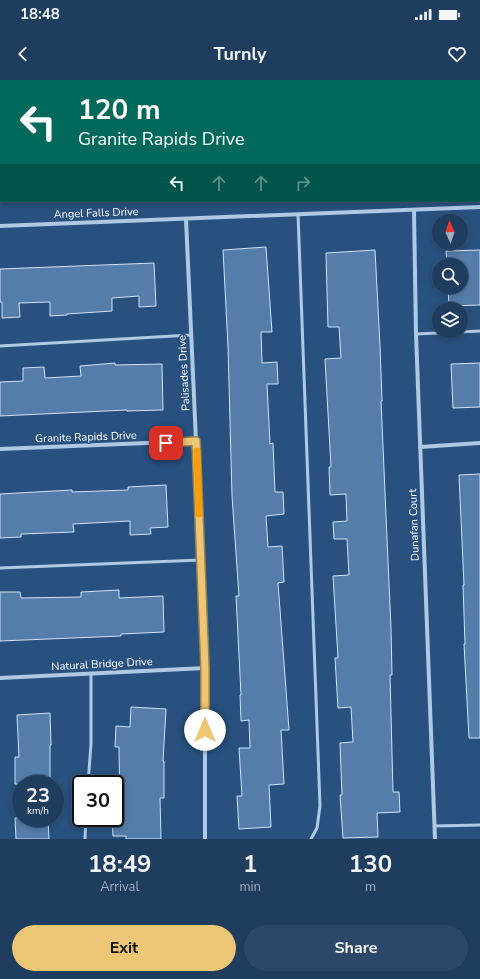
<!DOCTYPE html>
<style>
:root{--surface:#1e3d5f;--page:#2b4868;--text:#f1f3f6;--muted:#a1aebd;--line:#3c5674;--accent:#edc675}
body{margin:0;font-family:"Nunito Sans",sans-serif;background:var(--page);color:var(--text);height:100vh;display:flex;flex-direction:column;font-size:15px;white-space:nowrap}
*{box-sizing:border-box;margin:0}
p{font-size:13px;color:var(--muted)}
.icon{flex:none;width:22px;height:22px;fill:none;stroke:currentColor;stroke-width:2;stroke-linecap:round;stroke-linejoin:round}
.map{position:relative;height:759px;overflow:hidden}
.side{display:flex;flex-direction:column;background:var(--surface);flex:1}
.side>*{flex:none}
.guide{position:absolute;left:0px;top:0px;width:480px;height:122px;box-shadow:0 2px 6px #0003,0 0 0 1px var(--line);background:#00695c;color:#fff;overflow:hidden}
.needle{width:26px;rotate:357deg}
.controls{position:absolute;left:432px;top:134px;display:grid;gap:8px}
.controls a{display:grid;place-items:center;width:36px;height:36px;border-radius:50%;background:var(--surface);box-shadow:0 2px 6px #0003,0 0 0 1px var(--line);font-size:20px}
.speed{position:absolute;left:12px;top:695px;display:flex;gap:8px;font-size:20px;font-weight:700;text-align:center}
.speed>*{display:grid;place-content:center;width:52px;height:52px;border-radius:50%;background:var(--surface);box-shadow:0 2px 6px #0003,0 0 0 1px var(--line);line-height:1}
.speed small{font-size:10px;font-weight:400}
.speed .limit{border:2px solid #111;border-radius:6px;background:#fff;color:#111}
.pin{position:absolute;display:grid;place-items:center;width:34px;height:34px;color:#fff;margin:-17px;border-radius:8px;box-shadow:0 2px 6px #0006}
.me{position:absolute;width:44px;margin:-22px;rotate:0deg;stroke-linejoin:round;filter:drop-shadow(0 0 3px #0008)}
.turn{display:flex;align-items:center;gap:14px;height:84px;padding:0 12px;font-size:18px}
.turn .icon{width:52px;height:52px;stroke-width:2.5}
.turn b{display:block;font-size:28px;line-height:34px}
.lanes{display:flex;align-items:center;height:38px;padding:0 12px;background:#0003;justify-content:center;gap:20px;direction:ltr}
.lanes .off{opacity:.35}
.eta{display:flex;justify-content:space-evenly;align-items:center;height:68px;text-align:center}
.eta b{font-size:24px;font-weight:700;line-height:28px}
.button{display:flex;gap:8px;margin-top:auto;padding:8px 12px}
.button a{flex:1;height:46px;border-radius:24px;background:var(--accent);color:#111;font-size:16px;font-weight:700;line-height:46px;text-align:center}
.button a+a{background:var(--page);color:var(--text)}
.status{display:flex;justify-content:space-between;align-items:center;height:28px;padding:0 20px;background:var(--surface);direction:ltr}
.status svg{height:11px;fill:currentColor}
header{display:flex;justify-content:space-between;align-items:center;height:52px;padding:0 12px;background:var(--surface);font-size:18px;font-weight:700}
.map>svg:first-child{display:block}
.building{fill:#557da9;stroke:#d1e2f4}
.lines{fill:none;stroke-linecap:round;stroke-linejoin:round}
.service{stroke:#afc9e5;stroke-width:3}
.minor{stroke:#afc9e5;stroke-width:4}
.route-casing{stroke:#9a814c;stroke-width:10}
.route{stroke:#edc675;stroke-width:7}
.slow{stroke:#f59e0b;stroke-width:7}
.labels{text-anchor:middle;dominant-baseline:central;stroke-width:3;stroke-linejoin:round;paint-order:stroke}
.street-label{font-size:11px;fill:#fff;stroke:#28517f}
</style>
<div class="status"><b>18:48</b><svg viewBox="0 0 49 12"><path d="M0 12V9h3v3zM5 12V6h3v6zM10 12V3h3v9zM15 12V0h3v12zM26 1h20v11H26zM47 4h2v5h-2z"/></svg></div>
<header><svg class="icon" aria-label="back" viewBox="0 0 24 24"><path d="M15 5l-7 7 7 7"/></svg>Turnly<svg class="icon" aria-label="heart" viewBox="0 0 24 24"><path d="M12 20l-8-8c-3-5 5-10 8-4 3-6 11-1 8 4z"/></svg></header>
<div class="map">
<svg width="480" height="759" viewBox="0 0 480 759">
<rect width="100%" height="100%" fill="#28517f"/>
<g class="building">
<polygon points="266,167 272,252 261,252 262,283 277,282 278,304 267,304 270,364 273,363 275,412 283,412 284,434 266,436 268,467 282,466 284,502 278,503 289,650 281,650 284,704 269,705 271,747 239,749 237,716 242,716 239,668 250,668 249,640 241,641 240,615 241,615 236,516 239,516 232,416 228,266 223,170"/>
<polygon points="375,170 380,266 382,321 381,321 391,549 392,595 390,595 393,712 399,712 400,732 377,733 378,757 343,758 340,715 342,715 340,663 353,662 351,627 338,628 335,578 338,578 333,496 349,495 347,459 334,459 333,442 347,441 346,414 330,415 329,387 331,387 325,279 341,278 339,247 328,247 326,173"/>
<polygon points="480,170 480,225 449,226 448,207 461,207 461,185 447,185 446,171"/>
<polygon points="154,183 156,226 139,227 139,216 112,218 112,231 67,234 67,235 50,236 50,222 19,223 20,237 2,238 2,222 0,222 0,189"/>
<polygon points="115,283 115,285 162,284 163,330 127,331 127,330 0,336 0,302 23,301 23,288 44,287 45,298 81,296 80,286"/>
<polygon points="480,283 480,327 453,328 451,284"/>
<polygon points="480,394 480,658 469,658 464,564 465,564 463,505 464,505 459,395"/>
<polygon points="166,405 168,447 150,448 151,454 130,455 130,441 73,444 74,452 21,454 21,457 0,458 0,414 72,410 72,412 128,410 128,407"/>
<polygon points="119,510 119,518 163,516 164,552 121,554 121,556 0,561 0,512 20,512 21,518 81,517 81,512"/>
<polygon points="131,627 166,629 163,681 164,681 164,718 160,718 161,759 126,759 126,756 113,756 112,738 115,738 115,735 120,735 119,667 115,667 116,646 130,647"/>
<polygon points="50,633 51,665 50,665 50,704 15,704 15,677 19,677 17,635"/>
<polygon points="15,738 48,738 49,759 16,759"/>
</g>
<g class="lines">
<g class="service">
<polyline points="297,0 297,1"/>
<polyline points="432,0 432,1"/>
<polyline points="479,17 480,17"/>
<polyline points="0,40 1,40"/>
<polyline points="298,134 320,726 317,748 311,759"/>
<polyline points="416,254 480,251"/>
<polyline points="0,266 191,255"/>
<polyline points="0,488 201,480"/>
<polyline points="88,704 91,664 91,593"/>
<polyline points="435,746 480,745"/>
<polyline points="85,759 86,738"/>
</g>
<g class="minor">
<polyline points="414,130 416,254 435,759"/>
<polyline points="186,139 196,361 205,588 205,759"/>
<polyline points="0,146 480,127"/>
<polyline points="420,367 480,363"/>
<polyline points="0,369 196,361"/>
<polyline points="0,598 205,588"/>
</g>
</g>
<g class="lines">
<g class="route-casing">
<polyline id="route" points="166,363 196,361 205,588 205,650"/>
</g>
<use href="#route" class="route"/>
<polyline class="slow" points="197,371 199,434"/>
</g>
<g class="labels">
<g class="street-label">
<text transform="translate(96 133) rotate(-2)">Angel Falls Drive</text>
<text transform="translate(184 293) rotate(-93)">Palisades Drive</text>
<text transform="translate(86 357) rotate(-2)">Granite Rapids Drive</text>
<text transform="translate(414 445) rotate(-92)">Dunafan Court</text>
<text transform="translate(102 584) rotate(-3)">Natural Bridge Drive</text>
</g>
</g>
</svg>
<div class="controls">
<a><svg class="needle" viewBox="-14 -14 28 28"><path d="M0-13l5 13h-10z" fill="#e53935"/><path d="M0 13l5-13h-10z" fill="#a1aebd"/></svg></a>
<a><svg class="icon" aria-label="search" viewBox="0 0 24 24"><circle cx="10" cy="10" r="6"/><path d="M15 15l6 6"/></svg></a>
<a><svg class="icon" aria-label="layers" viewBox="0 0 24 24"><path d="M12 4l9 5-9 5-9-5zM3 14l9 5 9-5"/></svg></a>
</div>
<div class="speed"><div>23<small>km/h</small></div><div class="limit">30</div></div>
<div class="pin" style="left:166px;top:363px;background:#d93025"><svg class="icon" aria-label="arrive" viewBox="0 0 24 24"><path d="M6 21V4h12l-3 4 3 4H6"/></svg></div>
<svg class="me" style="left:205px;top:650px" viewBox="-20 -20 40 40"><circle r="19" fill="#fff"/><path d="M0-13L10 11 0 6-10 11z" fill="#edc675"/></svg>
<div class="guide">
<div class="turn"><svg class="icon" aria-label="left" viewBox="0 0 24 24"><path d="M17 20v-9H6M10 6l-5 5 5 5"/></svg><div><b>120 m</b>Granite Rapids Drive</div></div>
<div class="lanes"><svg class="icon" aria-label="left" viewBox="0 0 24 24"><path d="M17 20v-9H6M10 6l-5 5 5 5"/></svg><svg class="icon off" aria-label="ahead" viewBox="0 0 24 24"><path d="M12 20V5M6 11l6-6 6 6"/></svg><svg class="icon off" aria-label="ahead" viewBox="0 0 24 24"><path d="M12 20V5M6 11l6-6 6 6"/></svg><svg class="icon off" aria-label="right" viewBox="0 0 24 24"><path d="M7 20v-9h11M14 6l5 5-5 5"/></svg></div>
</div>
</div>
<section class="side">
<div class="eta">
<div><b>18:49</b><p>Arrival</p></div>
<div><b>1</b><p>min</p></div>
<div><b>130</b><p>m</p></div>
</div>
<div class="button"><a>Exit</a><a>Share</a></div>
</section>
